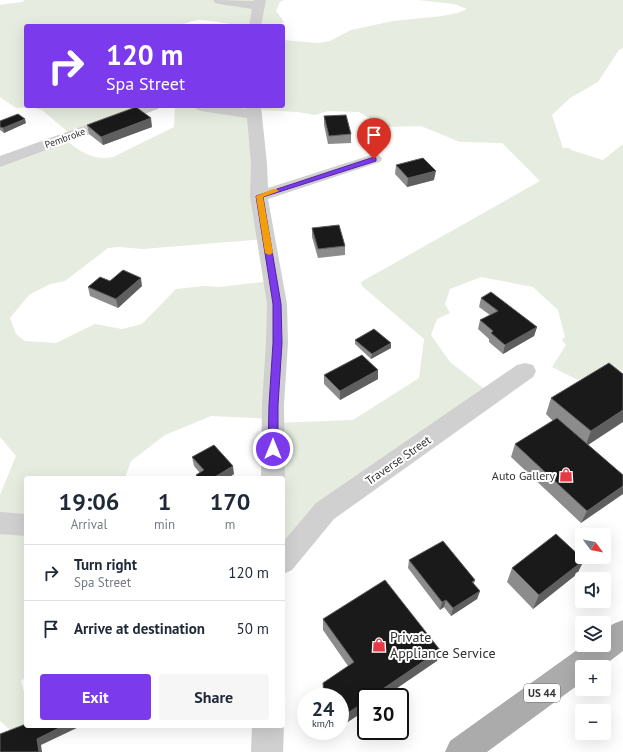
<!DOCTYPE html>
<meta charset="utf-8">
<style>
:root{--surface:#fff;--page:#f6f6f7;--text:#1f2937;--muted:#747a83;--line:#e0e1e3;--accent:#7c3aed}
body{margin:0;font-family:"PT Sans",sans-serif;background:var(--page);color:var(--text);height:100vh;display:flex;flex-direction:column;font-size:15px;white-space:nowrap}
*{box-sizing:border-box;margin:0}
p{font-size:13px;color:var(--muted)}
.icon{flex:none;width:22px;height:22px;fill:none;stroke:currentColor;stroke-width:2;stroke-linecap:round;stroke-linejoin:round}
.map{position:relative;flex:1;overflow:hidden}
.panel{position:absolute;left:24px;top:476px;width:261px;height:252px;display:flex;flex-direction:column;background:var(--surface);border-radius:4px;box-shadow:0 4px 16px #0002}
.panel>*{flex:none}
.banner{position:absolute;left:24px;top:24px;width:261px;height:84px;border-radius:4px;box-shadow:0 4px 16px #0002;background:#7c3aed;color:#fff;overflow:hidden}
.needle{width:26px;rotate:122deg}
.controls{position:absolute;left:575px;top:528px;display:grid;gap:8px}
.controls a{display:grid;place-items:center;width:36px;height:36px;border-radius:4px;background:var(--surface);box-shadow:0 4px 16px #0002;font-size:20px}
.speed{position:absolute;left:297px;top:688px;display:flex;gap:8px;font-size:20px;font-weight:700;text-align:center}
.speed>*{display:grid;place-content:center;width:52px;height:52px;border-radius:50%;background:var(--surface);box-shadow:0 4px 16px #0002;line-height:1}
.speed small{font-size:10px;font-weight:400}
.speed .limit{border:2px solid #111;border-radius:6px;background:#fff;color:#111}
.pin{position:absolute;display:grid;place-items:center;width:34px;height:34px;color:#fff;margin:-41px -17px;border-radius:50% 50% 50% 0;rotate:-45deg;box-shadow:0 0 4px #0007}
.pin .icon{rotate:45deg}
.me{position:absolute;width:44px;margin:-22px;rotate:0deg;stroke-linejoin:round;filter:drop-shadow(0 0 3px #0008)}
.turn{display:flex;align-items:center;gap:14px;height:84px;padding:0 16px;font-size:18px}
.turn .icon{width:52px;height:52px;stroke-width:2.5}
.turn b{display:block;font-size:28px;line-height:34px}
.eta{display:flex;justify-content:space-evenly;align-items:center;height:68px;text-align:center}
.eta b{font-size:24px;font-weight:700;line-height:28px}
.button{display:flex;gap:8px;margin-top:auto;padding:8px 16px}
.button a{flex:1;height:46px;border-radius:4px;background:var(--accent);color:#fff;font-size:16px;font-weight:700;line-height:46px;text-align:center}
.button a+a{background:var(--page);color:var(--text)}
ul{padding:0;list-style:none}
li{display:flex;align-items:center;gap:12px;height:56px;padding:0 16px;border-top:1px solid var(--line)}
li div{flex:1}
li b{display:block;font-size:15px}
li em{font-style:normal}
.map>svg:first-child{display:block}
.green{fill:#e6ecdf}
.lines{fill:none;stroke-linecap:round;stroke-linejoin:round}
.minor{fill:#d0d0d0;fill-rule:evenodd}
.primary{fill:#ababab;fill-rule:evenodd}
.wall{fill:#8c8c8c}
.shaded-wall{fill:#5f5f5f}
.building{fill:#1a1a1a;stroke:#5f5f5f}
.route{fill:#7c3aed;stroke:#51269a}
.slow{fill:#f59e0b}
.labels{text-anchor:middle;dominant-baseline:central;stroke-width:4;stroke-linejoin:round;paint-order:stroke}
.far-street-label{font-size:10px;fill:#333;stroke:#fff}
.shield{fill:#fff;stroke:#707070;stroke-width:1}
.shield-label{font-size:11px;font-weight:bold;fill:#333}
.street-label{font-size:12px;fill:#333;stroke:#fff}
.poi-label{font-size:12px;fill:#333;stroke:#fff;text-anchor:end}
.near-poi-label{font-size:14px;fill:#333;stroke:#fff;text-anchor:start}
</style>
<div class="map">
<svg width="623" height="752" viewBox="0 0 623 752">
<rect width="100%" height="100%" fill="#fff"/>
<g class="green">
<path d="M25,0h259l-4,2 -4,9 8,11c-19,13 -62,-2 -84,-2 -7,0 -16,4 -24,6h-150v80h117l-74,27 -27,-23 -10,-3 -16,1 -16,-11v-92l22,-3z"/>
<path d="M418,0h205v48l-4,2 -21,32 -28,16 -18,17 11,33h7l1,2 32,10 20,-16v226h-14l-31,10 -26,-13 14,-22 -4,-5 3,-3 -7,-27 -25,-23 -52,-10 -31,12 -5,15 5,9 -13,6 -6,16 19,27 42,33 -163,118 -46,52v-87l-6,-55 76,-3 66,-42 5,-39 -62,-53 -1,-4 179,-101 -38,-38 -42,-1 -39,-16 -36,1 -26,-15 -31,-1 -13,4 -17,-3 -37,-2 4,129 -122,10 -24,-2 -11,1 -43,33 -15,3 -21,11 -19,23 6,16 9,7 31,2 39,-19 27,5 20,-5 34,-35 27,-3 16,1 52,-6 4,138 -64,-3 -46,19 -34,26 -6,17h-99v199l-5,4 5,19v26l-16,4 -10,-9v-226l16,-39 -16,-19v-277l63,-22c17,13 28,23 50,19l61,-30 1,-21h108v-66l35,3 12,-2 21,-11 42,-9 49,-5 16,-3 9,-4 -13,-5z"/>
</g>
<g class="lines">
<g class="minor">
<polygon points="213,0 254,1 254,0 266,0 261,26 249,26 252,9 219,4 215,3"/>
<polygon points="139,106 161,106 158,109 0,167 0,156"/>
<polygon points="193,106 228,106 246,109 245,106 261,106 267,164 268,188 368,156 374,154 380,156 382,159 380,162 268,199 287,304 288,343 284,405 285,478 283,483 283,478 261,478 262,405 266,343 267,304 250,196 251,164 247,118 201,111 196,109"/>
<polygon points="525,363 533,365 536,371 533,377 334,519 292,570 283,574 283,542 316,503 517,365"/>
<polygon points="0,512 26,514 26,536 0,534"/>
<polygon points="283,725 284,726 283,752 251,752 252,726 283,726"/>
</g>
<polygon class="primary" points="623,620 623,651 602,667 582,667 582,682 487,752 445,752 450,741 584,645 604,645 604,631 613,624"/>
</g>
<g class="wall">
<polygon points="324,116 351,134 351,143 328,144 324,125"/>
<polygon points="0,121 26,123 4,133 0,130"/>
<polygon points="87,125 152,127 103,145 89,134"/>
<polygon points="396,165 434,180 407,187 395,174"/>
<polygon points="312,228 345,246 345,255 318,258 312,237"/>
<polygon points="110,281 142,286 118,308 90,296 88,287"/>
<polygon points="481,298 537,327 534,336 503,354 489,342 489,339 478,329 480,320 490,315 479,307"/>
<polygon points="355,340 391,348 371,359 355,344"/>
<polygon points="609,363 588,445 623,475 581,523 511,457 515,444 553,421 546,414 551,398"/>
<polygon points="324,375 378,379 340,400 324,384"/>
<polygon points="192,457 234,474 228,478 197,478 196,475 200,473 194,466"/>
<polygon points="409,560 475,580 474,584 480,591 477,599 451,616 444,607 440,610 408,568"/>
<polygon points="584,560 577,574 533,609 507,582 512,568"/>
<polygon points="323,619 440,650 437,661 366,697 366,710 340,727 340,697 323,697 323,683 348,666 323,630"/>
</g>
<g class="shaded-wall">
<polygon points="151,118 152,127 103,145 101,137"/>
<polygon points="25,119 26,123 4,133 3,128"/>
<polygon points="436,171 434,180 407,187 408,178"/>
<polygon points="141,278 142,286 118,308 116,299"/>
<polygon points="537,327 534,336 503,354 505,345"/>
<polygon points="391,343 391,348 371,359 372,354"/>
<polygon points="378,370 378,379 340,400 340,391"/>
<polygon points="623,410 623,422 585,447 591,431"/>
<polygon points="233,466 234,474 228,478 213,478"/>
<polygon points="623,486 623,494 581,523 587,511"/>
<polygon points="584,560 577,574 533,609 539,595"/>
<polygon points="480,591 477,599 451,616 453,608"/>
<polygon points="446,600 444,607 440,610 442,602"/>
<polygon points="440,650 437,661 384,697 371,697"/>
<polygon points="366,701 366,710 340,727 340,718"/>
<polygon points="63,726 81,726 41,745 42,752 39,752 37,739"/>
<polygon points="325,731 335,731 325,738"/>
</g>
<g class="building">
<polygon points="136,107 151,118 101,137 87,125"/>
<polygon points="18,114 25,119 3,128 0,127 0,121"/>
<polygon points="346,115 351,134 329,136 324,116"/>
<polygon points="423,158 436,171 408,178 396,165"/>
<polygon points="339,225 345,246 318,249 312,228"/>
<polygon points="123,270 141,278 116,299 88,287 100,277 110,281"/>
<polygon points="491,292 537,327 505,345 491,333 493,331 480,320 498,311 481,298"/>
<polygon points="374,329 391,343 372,354 355,340"/>
<polygon points="362,355 378,370 340,391 324,375"/>
<polygon points="609,363 623,374 623,410 591,431 551,398"/>
<polygon points="557,418 623,475 623,486 587,511 515,444"/>
<polygon points="214,445 233,466 213,478 199,478 196,475 204,470 192,457"/>
<polygon points="556,534 584,560 539,595 512,568"/>
<polygon points="443,541 475,580 472,582 480,591 453,608 446,600 442,602 409,560"/>
<polygon points="385,580 440,650 371,697 366,697 366,701 340,718 340,697 324,697 323,683 354,662 323,619"/>
<polygon points="26,724 26,726 63,726 37,739 39,752 0,752 0,734"/>
</g>
<polygon class="route" points="374,157 376,158 376,161 263,197 281,304 282,343 278,405 278,449 277,452 270,452 268,449 269,405 273,343 273,304 256,196"/>
<polygon class="slow" points="273,189 276,189 279,191 263,197 273,253 269,255 265,253 256,196"/>
<defs>
<g id="shop-bare" transform="scale(1.08)"><path d="M-5-2.5h2.3a2.7 3.5 0 0 1 5.4 0H5L5.5 6h-11ZM-1.5-2.5h3a1.5 2.3 0 0 0-3 0Z" fill="#e63946" stroke="#fff" stroke-width="2.5" paint-order="stroke"/></g>
</defs>
<g fill-rule="evenodd">
<use href="#shop-bare" x="566" y="475"/>
<use href="#shop-bare" x="379" y="645"/>
</g>
<g class="labels">
<g class="far-street-label">
<text transform="translate(65 138) rotate(-20)">Pembroke</text>
</g>
<rect class="shield" x="524" y="684" width="36" height="18" rx="3"/>
<g class="shield-label">
<text x="542" y="693">US 44</text>
</g>
<g class="street-label">
<text transform="translate(398 460) rotate(-35)">Traverse Street</text>
</g>
<g class="poi-label">
<text x="555" y="475">Auto Gallery</text>
</g>
<g class="near-poi-label">
<text x="390" y="637">Private<tspan x="390" dy="16">Appliance Service</tspan></text>
</g>
</g>
</svg>
<div class="controls">
<a><svg class="needle" viewBox="-14 -14 28 28"><path d="M0-13l5 13h-10z" fill="#e53935"/><path d="M0 13l5-13h-10z" fill="#747a83"/></svg></a>
<a><svg class="icon" aria-label="sound" viewBox="0 0 24 24"><path d="M4 9h4l5-4v14l-5-4H4zM17 9q2 3 0 6"/></svg></a>
<a><svg class="icon" aria-label="layers" viewBox="0 0 24 24"><path d="M12 4l9 5-9 5-9-5zM3 14l9 5 9-5"/></svg></a>
<a>+</a>
<a>−</a>
</div>
<div class="speed"><div>24<small>km/h</small></div><div class="limit">30</div></div>
<div class="pin" style="left:374px;top:159px;background:#d93025"><svg class="icon" aria-label="arrive" viewBox="0 0 24 24"><path d="M6 21V4h12l-3 4 3 4H6"/></svg></div>
<svg class="me" style="left:273px;top:449px" viewBox="-20 -20 40 40"><circle r="17" fill="#7c3aed" stroke="#fff" stroke-width="3"/><path d="M0-11L8 9 0 5-8 9z" fill="#fff"/></svg>
<div class="banner">
<div class="turn"><svg class="icon" aria-label="right" viewBox="0 0 24 24"><path d="M7 20v-9h11M14 6l5 5-5 5"/></svg><div><b>120 m</b>Spa Street</div></div>
</div>
<section class="panel">
<div class="eta">
<div><b>19:06</b><p>Arrival</p></div>
<div><b>1</b><p>min</p></div>
<div><b>170</b><p>m</p></div>
</div>
<ul>
<li><svg class="icon" aria-label="right" viewBox="0 0 24 24"><path d="M7 20v-9h11M14 6l5 5-5 5"/></svg><div><b>Turn right</b><p>Spa Street</p></div><em>120 m</em></li>
<li><svg class="icon" aria-label="arrive" viewBox="0 0 24 24"><path d="M6 21V4h12l-3 4 3 4H6"/></svg><div><b>Arrive at destination</b></div><em>50 m</em></li>
</ul>
<div class="button"><a>Exit</a><a>Share</a></div>
</section>
</div>
